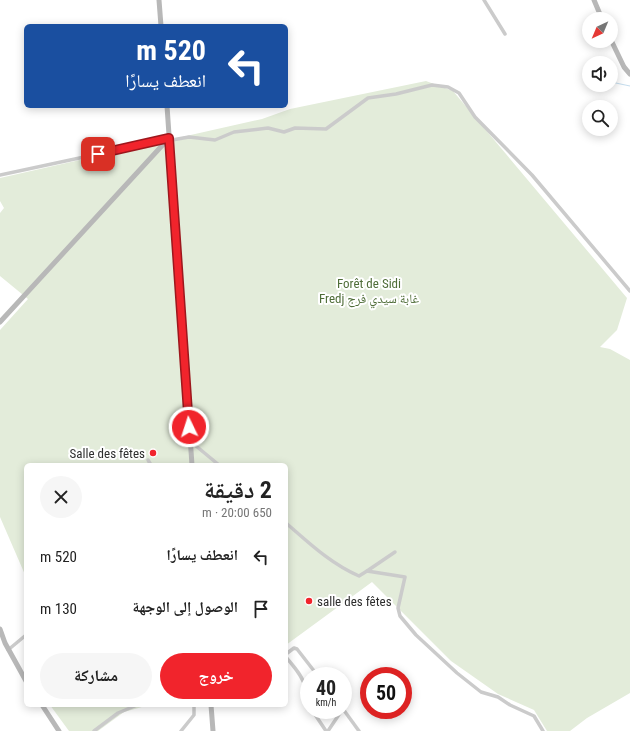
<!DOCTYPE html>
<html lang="ar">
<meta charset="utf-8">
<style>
:root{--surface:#fff;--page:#f6f6f6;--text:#222;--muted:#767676;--accent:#f1242c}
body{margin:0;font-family:"Roboto Condensed","Noto Naskh Arabic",sans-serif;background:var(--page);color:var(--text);direction:rtl;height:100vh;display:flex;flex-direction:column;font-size:15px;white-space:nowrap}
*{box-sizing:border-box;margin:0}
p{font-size:13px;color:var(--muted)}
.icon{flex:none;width:22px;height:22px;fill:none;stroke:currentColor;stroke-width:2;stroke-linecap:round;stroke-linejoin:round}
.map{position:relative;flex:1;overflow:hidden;direction:ltr}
.panel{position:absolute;left:24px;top:463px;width:264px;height:244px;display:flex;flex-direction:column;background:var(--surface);border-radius:6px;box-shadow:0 2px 10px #0003;direction:rtl}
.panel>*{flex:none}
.guide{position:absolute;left:24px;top:24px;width:264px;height:84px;border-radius:6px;box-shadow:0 2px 10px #0003;direction:rtl;background:#1a4fa0;color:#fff;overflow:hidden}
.needle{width:26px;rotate:224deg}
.fabs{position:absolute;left:582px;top:12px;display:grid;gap:8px}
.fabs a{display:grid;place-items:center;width:36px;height:36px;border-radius:50%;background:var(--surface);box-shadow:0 2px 10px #0003;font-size:20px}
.speed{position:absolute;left:300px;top:667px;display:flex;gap:8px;font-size:20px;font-weight:700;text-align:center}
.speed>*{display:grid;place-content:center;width:52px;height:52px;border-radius:50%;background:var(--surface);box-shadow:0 2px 10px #0003;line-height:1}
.speed small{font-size:10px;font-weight:400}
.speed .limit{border:6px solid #d22;background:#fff;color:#111}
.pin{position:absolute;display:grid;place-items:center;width:34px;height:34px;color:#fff;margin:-17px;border-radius:8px;box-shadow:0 2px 6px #0006}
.me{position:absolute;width:44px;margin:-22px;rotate:356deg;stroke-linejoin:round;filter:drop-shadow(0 0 3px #0008)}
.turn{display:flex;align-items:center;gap:14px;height:84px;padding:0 16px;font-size:18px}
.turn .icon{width:52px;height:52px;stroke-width:2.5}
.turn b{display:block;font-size:28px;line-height:34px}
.round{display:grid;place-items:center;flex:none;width:42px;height:42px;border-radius:21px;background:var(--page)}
.headline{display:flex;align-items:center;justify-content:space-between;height:68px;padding:0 16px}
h1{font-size:24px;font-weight:700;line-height:30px}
.primary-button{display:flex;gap:8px;margin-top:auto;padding:8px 16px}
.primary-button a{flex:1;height:46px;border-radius:24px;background:var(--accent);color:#fff;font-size:16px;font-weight:700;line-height:46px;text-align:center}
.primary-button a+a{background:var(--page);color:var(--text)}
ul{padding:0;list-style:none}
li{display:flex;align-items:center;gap:12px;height:52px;padding:0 16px}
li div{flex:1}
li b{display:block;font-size:15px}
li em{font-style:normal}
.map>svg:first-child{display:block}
.green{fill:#e3ecda}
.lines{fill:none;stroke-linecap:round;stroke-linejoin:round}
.stream{stroke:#c5ddee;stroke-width:1}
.street{stroke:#cbcbcb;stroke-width:3.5}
.secondary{stroke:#b8b8b8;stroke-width:5}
.route-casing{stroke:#9d171d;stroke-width:10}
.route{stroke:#f1242c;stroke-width:7}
.poi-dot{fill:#f1242c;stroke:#fff;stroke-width:1.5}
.labels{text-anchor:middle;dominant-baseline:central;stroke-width:4;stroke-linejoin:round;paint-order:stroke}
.park-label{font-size:13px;fill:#4f6d38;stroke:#fff}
.poi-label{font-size:13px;fill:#2e2e2e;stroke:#fff;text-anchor:end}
</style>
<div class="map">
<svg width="630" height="731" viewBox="0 0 630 731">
<rect width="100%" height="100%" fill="#fff"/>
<g class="green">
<polygon points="426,81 453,91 627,298 617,330 600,347 610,349 630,360 630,693 587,718 570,731 547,731 534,710 498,694 451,661 372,582 286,645 286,465 26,465 26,577 0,517 0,330 28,299 0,276 0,213 4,208 0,201 0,178 262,119 290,109"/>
<polygon points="50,705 149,705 124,712 98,731 69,731"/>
</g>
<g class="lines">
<polyline class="stream" points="611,82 630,86"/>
<g class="street">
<polyline points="484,0 505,34"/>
<polyline points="172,140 189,137 215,140 234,132 268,128 284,132 295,128 326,129 368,98 396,94 432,85 448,87 459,93 475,117 532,175 630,291"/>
<polyline points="0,175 168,139"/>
<polyline points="190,441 219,465"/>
<polyline points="148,460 151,465"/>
<path d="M286,523c23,20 45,41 73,53l8,-5 38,6 -7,31 2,8 16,19 41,38 24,19 17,5 12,8 24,11 9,15"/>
<polyline points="367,571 395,552"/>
<polyline points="8,650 26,635"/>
<polyline points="286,654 294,648 297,649 318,676"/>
<path d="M286,657c7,9 17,19 19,30 2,7 0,12 4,19"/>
<polyline points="343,709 359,731"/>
<polyline points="312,710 326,731"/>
<polyline points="94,731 118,713 137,705"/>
<polyline points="181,731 194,715 194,705"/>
<polyline points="328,731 342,710"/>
</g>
<g class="secondary">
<polyline points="159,0 161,26"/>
<polyline points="594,0 602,19"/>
<polyline points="611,40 624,67 630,74"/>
<polyline points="167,106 192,465"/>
<polyline points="0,322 169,138"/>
<polyline points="0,629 5,643 26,681"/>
<polyline points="42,705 59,731"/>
<polyline points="211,705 213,731"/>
</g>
</g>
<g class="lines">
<g class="route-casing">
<polyline id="route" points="98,154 169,138 189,427"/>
</g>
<use href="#route" class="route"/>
</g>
<g class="poi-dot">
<circle cx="153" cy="453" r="4"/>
<circle cx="309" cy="601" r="4"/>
</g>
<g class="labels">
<g class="park-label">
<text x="369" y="283">Forêt de Sidi<tspan x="369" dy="15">Fredj غابة سيدي فرج</tspan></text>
</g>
<g class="poi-label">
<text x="145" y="453">Salle des fêtes</text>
<text x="317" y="601" text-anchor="start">salle des fêtes</text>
</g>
</g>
</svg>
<div class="fabs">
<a><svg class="needle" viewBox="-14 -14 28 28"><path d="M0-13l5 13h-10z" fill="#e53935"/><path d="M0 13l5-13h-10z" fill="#767676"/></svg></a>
<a><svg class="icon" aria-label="sound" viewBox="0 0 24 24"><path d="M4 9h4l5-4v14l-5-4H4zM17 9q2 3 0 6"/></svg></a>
<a><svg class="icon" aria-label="search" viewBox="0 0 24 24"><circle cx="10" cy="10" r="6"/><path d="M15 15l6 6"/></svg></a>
</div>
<div class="speed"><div>40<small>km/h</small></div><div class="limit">50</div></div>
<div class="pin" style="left:98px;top:154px;background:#d93025"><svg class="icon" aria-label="arrive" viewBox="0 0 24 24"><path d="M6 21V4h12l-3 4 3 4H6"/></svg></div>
<svg class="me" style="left:189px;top:427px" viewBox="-20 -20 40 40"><circle r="17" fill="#f1242c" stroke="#fff" stroke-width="3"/><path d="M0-11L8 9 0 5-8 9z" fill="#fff"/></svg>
<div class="guide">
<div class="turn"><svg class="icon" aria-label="left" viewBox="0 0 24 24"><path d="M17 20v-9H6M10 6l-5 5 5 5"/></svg><div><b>520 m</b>انعطف يسارًا</div></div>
</div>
<section class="panel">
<div class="headline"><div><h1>2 دقيقة</h1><p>650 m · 20:00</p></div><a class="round"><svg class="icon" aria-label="close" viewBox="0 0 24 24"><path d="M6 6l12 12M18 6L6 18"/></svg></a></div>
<ul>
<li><svg class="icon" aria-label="left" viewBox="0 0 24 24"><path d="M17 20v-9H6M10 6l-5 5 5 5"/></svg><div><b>انعطف يسارًا</b></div><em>520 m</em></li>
<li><svg class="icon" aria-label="arrive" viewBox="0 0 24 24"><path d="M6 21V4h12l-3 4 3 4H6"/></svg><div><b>الوصول إلى الوجهة</b></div><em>130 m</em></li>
</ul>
<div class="primary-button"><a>خروج</a><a>مشاركة</a></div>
</section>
</div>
